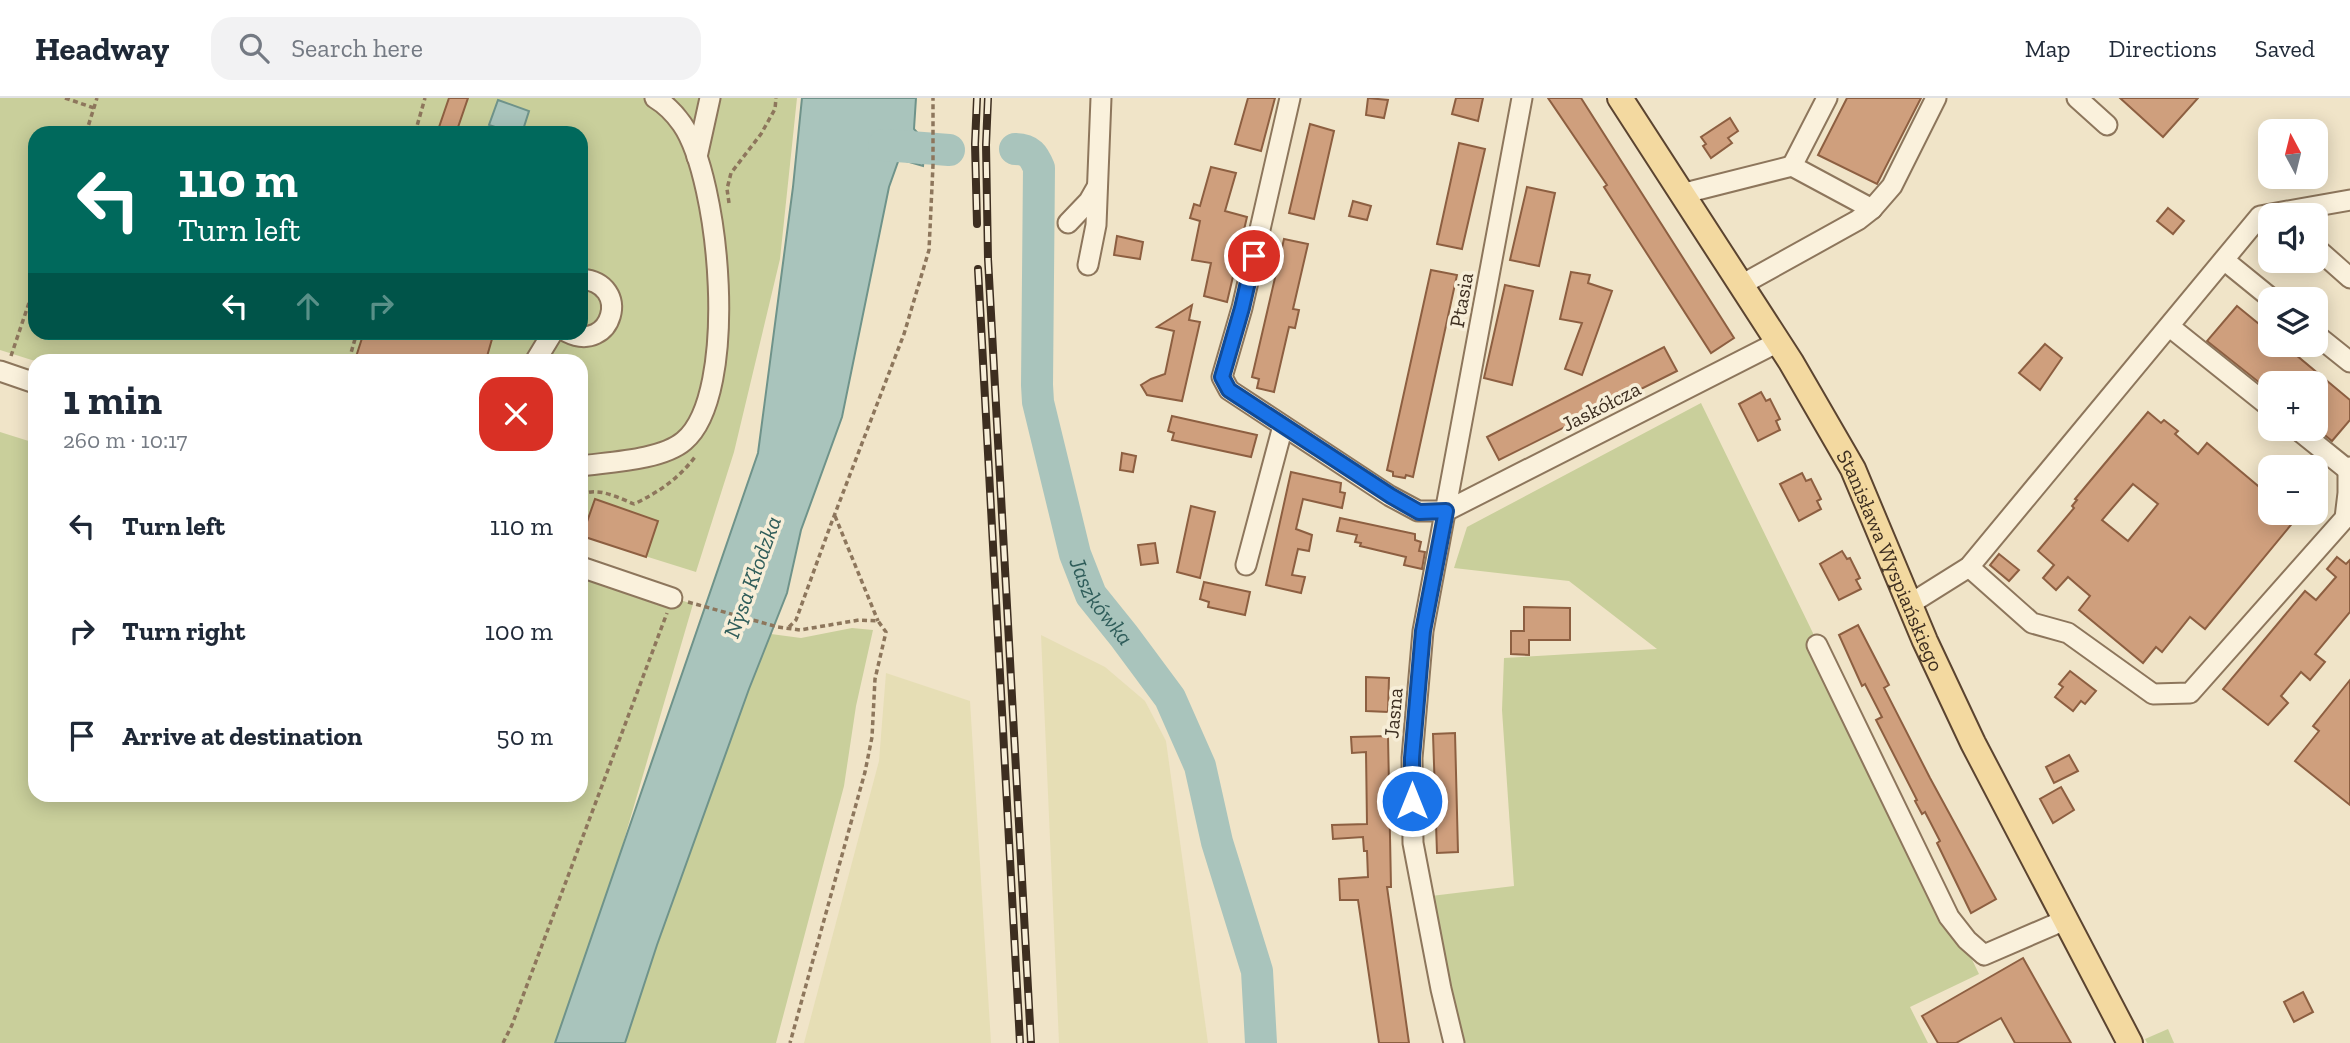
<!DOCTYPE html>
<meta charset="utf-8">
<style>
:root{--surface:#fff;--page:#f2f2f3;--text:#1f2937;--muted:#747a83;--line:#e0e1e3}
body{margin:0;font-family:"Zilla Slab",serif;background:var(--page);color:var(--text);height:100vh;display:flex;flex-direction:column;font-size:26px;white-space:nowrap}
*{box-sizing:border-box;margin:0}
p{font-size:23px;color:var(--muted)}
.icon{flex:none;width:38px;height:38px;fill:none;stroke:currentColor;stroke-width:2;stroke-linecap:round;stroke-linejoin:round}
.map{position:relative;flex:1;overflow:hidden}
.drawer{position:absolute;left:28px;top:256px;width:560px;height:448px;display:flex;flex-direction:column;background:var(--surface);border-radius:21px;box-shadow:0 4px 18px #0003}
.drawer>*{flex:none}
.hud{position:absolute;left:28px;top:28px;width:560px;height:214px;border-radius:21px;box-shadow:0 4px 18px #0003;background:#00695c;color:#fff;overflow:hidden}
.needle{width:46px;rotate:353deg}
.buttons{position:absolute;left:2258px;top:21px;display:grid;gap:14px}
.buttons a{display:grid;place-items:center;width:70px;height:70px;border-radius:14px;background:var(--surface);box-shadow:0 4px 18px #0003;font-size:35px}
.pin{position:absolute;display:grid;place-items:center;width:60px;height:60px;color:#fff;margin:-30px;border:4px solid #fff;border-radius:50%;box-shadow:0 2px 7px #0007}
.me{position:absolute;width:77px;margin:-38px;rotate:0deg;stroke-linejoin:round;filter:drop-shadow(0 0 5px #0008)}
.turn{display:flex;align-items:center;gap:24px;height:147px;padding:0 35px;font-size:32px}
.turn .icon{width:91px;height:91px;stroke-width:2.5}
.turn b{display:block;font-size:49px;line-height:60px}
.lanes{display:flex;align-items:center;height:66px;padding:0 35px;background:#0003;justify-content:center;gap:35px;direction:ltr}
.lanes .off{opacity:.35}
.round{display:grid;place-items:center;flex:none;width:74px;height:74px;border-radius:21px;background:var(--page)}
.headline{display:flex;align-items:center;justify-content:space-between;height:119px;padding:0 35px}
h1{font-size:42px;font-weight:800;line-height:52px}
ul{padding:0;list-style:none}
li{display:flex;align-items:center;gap:21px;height:105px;padding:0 35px}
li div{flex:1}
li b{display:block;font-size:26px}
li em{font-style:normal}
header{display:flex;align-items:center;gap:42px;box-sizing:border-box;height:98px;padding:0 35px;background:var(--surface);border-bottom:2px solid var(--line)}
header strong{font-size:33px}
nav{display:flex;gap:38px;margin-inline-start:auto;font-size:24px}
.search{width:490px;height:63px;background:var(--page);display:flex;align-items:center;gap:18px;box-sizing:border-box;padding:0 24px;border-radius:21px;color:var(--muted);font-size:26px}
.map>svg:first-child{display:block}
.farmland{fill:#e6deb5}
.green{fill:#c9cf9b;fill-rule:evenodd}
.water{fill:#a9c4bc;stroke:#6f938a;stroke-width:2}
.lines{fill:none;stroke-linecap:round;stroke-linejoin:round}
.river{stroke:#a9c4bc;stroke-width:32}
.building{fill:#cf9f7d;stroke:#8d5f41;stroke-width:2;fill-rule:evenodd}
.minor-casing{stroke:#8d765c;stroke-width:23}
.major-casing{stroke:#5b4430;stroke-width:28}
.path{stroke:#8d765c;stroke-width:3.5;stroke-dasharray:5 3.5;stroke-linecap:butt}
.minor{stroke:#faf1dc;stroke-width:19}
.major{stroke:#f3d9a0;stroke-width:24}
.rail-casing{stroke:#3d2e20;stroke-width:8}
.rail{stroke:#f7eed8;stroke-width:5;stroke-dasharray:16;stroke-linecap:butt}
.route-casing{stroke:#114b97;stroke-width:18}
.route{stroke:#1a73e8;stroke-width:12}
.labels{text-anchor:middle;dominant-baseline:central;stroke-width:7;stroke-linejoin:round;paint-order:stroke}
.street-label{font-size:21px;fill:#3d2e20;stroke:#f7eed8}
.water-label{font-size:23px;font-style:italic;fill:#2f5d5a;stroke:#f7eed8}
</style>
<header>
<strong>Headway</strong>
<div class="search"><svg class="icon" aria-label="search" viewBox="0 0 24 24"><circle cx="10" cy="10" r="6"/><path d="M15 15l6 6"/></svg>Search here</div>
<nav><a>Map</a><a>Directions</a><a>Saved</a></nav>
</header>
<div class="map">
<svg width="2350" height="945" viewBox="0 0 2350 945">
<rect width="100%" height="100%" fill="#f0e4c8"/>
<g class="farmland">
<polygon points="1041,537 1105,569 1145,603 1166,643 1208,945 1059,945"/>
<polygon points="886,575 970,603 991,945 804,945 879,663"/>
</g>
<g class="green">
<path d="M0,0h797l-17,161 -46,193 -38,120 -115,-36v-176l-546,1 -35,-11zM35,35h546v199h-546z"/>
<polygon points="1701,305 1979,876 1910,909 1928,945 1462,945 1431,798 1514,788 1502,612 1504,560 1657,551 1569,483 1454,470 1467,429"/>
<polygon points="0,334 35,345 35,696 581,696 581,471 693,506 612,783 555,945 0,945"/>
<path d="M852,530l21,2 -17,76 -12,80 -68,257h-151c45,-137 91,-275 146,-409l30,4z"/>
<polygon points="2168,931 2174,945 2147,945 2145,941"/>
</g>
<g class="water">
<polygon points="802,0 916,0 914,31 926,44 923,68 899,61 889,89 842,319 801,432 787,495 749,591 657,847 625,945 555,945 758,355 793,89"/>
<polygon points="498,2 529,13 522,35 513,35 489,27"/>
</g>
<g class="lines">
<g class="river">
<polyline points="884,47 949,52"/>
<path id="s1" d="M1015,51c15,0 19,7 24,19l-2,217 1,17 37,152 16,41 33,41 46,62 30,68 17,76 40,129 4,72"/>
</g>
</g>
<g class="building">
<polygon points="449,0 468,0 456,35 437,35"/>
<polygon points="1248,0 1275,0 1261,53 1235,46"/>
<polygon points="1368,0 1388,2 1384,20 1366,17"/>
<polygon points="1456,0 1483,0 1478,23 1452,16"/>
<polygon points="1548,0 1581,0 1734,240 1711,255 1604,89 1607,87"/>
<polygon points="1847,0 1921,0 1877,86 1818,57"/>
<polygon points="2120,0 2198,0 2163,39"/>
<polygon points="1730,20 1738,33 1728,40 1732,45 1711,60 1703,48 1706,46 1701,39"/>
<polygon points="1310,26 1334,33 1314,121 1289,115"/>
<polygon points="1459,45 1485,51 1462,151 1437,146"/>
<polygon points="1211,69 1236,75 1225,113 1247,119 1227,204 1204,198 1211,165 1192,162 1200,123 1190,120 1194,106 1200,108"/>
<polygon points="1527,89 1555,95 1539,168 1510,162"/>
<polygon points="1353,103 1371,108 1367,122 1349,118"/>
<polygon points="2168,110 2184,123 2173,136 2157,123"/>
<polygon points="1117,138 1143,144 1140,161 1114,157"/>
<polygon points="1284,141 1308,146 1293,211 1299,212 1295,230 1289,229 1274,294 1257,290 1259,281 1252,279"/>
<polygon points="1431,172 1457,177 1413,379 1406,377 1405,380 1393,378 1393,374 1387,372"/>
<polygon points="1571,174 1590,177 1588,185 1612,193 1582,277 1565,271 1582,225 1560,221"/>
<polygon points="1505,187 1533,193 1512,287 1484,280"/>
<polygon points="1192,207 1189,222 1200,224 1182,303 1147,297 1141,287 1151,281 1165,276 1174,233 1157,229"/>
<polygon points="2237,208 2270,235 2270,247 2284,247 2350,302 2350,322 2332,343 2315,329 2315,285 2270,285 2270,293 2207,243"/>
<polygon points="364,234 494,234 486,262 355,262"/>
<polygon points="2045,246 2062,260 2040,292 2019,275"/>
<polygon points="1664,249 1677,273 1499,362 1487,339"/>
<polygon points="1761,294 1766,303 1770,301 1780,321 1776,323 1780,332 1758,343 1739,306"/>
<path d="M2148,314l13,11 3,-3 14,11 -3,3 23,20 9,-11 63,53v17h16l9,7 -90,109 -15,-12 -28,35 -6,-5 -13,16 -64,-53 11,-14 -22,-19 -12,13 -13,-12 11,-13 -16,-14 36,-43 -2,-2 5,-6 -2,-1zM2133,386l25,20 -30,37 -26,-21z"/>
<polygon points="1172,318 1257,337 1251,359 1172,342 1174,335 1168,333"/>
<polygon points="1122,355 1136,358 1133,374 1120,372"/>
<polygon points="1291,374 1341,385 1340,394 1345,395 1342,410 1303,401 1296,431 1312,437 1309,453 1298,451 1292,477 1305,479 1301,495 1266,487"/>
<polygon points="1802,375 1806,383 1811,381 1821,401 1817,403 1821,411 1799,423 1780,386"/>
<polygon points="595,401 658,423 646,459 582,438"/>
<polygon points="1191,408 1215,414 1200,480 1177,474"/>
<polygon points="1340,420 1415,436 1415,442 1421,444 1419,453 1425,454 1422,471 1404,467 1406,459 1360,448 1361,445 1355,444 1357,437 1337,433"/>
<polygon points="1155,445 1158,465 1141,467 1138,447"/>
<polygon points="1842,453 1847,461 1850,460 1860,480 1856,482 1861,491 1839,502 1820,466"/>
<polygon points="1999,456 2019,472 2009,483 1990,467"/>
<polygon points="2337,459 2346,466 2350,462 2350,514 2315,556 2325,564 2310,582 2301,574 2281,598 2288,605 2268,627 2223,591 2305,493 2316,502 2336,479 2327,471"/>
<polygon points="1204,484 1250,494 1245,517 1208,509 1209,504 1200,501"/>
<polygon points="1524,509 1570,510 1570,542 1529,542 1529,557 1511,556 1511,533 1524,533"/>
<polygon points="1858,527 1889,587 1884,590 1930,680 1996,801 1971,815 1937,745 1940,743 1925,714 1922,716 1915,703 1917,702 1876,622 1882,619 1865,586 1862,588 1839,537"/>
<polygon points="2070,573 2096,593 2085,606 2081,603 2073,613 2055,599 2063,589 2059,586"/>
<polygon points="1366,579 1389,580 1388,614 1366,613"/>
<polygon points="2350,582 2350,707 2295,663 2319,633 2313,628"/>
<polygon points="1455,635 1458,754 1437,755 1433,636"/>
<polygon points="1388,638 1391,789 1387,789 1409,945 1379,945 1358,802 1340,802 1339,781 1368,779 1367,753 1364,753 1363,739 1333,741 1332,727 1367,726 1366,654 1352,655 1351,639"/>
<polygon points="2069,657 2078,673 2054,685 2046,669"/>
<polygon points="2061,689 2074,712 2053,725 2040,701"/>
<polygon points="2023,860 2071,945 2015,945 2001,920 1956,945 1938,945 1922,918"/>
<polygon points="2303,894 2313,914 2294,924 2284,904"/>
</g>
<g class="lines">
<g class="minor-casing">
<g id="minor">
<polyline points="1290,0 1242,210 1222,279 1229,292 1390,398 1418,413 1446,413 1778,244"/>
<polyline points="1827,0 1792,68 1872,111"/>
<polyline points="2077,0 2107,27"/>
<polyline points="697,59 710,0"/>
<polyline points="1681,96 1792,68"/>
<polyline points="1068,125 1089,103 1097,89"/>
<polyline points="2315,149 2350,180"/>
<polyline points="2224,162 2272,201"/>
<polyline points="1088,167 1096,127 1101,0"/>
<polyline points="1741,187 1858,122 1872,111 1892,88 1936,0"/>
<polyline points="2170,229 2270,309"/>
<path d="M567,234c45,23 66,-49 14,-53"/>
<polyline points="2315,236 2350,264"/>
<polyline points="536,262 553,234"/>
<polyline points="0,273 35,285"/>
<polyline points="2297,331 2348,372"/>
<path d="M581,368c28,-4 81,-6 103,-25 56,-47 36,-262 -2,-317 -7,-10 -17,-20 -27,-26"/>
<polyline points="1246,467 1283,328"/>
<polyline points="581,469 672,500"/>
<polyline points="1969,469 2032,525 2068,535 2153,596 2190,595 2345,420 2348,395 2348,372 2350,369"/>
<polyline points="1910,506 1969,469 2260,118 2350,102"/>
<polyline points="1817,547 1949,819 1967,842 1984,857 2065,822"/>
<polyline points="1454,945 1441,891 1413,745 1412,660 1423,533 1522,0"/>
</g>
</g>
<g class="major-casing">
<g id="major">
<path id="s2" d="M1620,0l171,264 62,107 72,172 48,102 157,300"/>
</g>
</g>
<g class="path">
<polyline points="65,0 94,10"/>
<polyline points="86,35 97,0"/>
<polyline points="415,35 425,0"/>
<polyline points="729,105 727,91 731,75 761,36 775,11 776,0"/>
<polyline points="11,258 35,187"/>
<polyline points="349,262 357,234"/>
<path d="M581,397c16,-9 38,3 53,9 25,-12 44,-25 61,-47"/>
<polyline points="835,418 878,523"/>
<polyline points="688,504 778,529 800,532 859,522 878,523 886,534 875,581 872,639 865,674 790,945"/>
<polyline points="789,529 796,522 831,426 904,236 929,152 933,67 933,0"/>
<polyline points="503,945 512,927 667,515"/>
</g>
<use href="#minor" class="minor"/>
<use href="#major" class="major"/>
<g class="rail-casing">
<g id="rail">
<polyline points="977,0 975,46 977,126"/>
<polyline points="988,0 986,47 988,161 1031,945"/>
<polyline points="978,171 1020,945"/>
</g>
</g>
<use href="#rail" class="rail"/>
</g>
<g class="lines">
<g class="route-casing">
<polyline id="route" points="1254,158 1242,210 1222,279 1229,292 1391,398 1419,414 1446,413 1423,533 1412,660 1412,703"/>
</g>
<use href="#route" class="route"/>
</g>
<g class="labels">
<g class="street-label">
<text transform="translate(1461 202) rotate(-80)">Ptasia</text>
<text transform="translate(1601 308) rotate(-27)">Jaskółcza</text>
<text stroke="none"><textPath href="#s2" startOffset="537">Stanisława Wyspiańskiego</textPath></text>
<text transform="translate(1393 615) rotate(-85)">Jasna</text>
</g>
<g class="water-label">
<text transform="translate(752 479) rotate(-70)">Nysa Kłodzka</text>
<text stroke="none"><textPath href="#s1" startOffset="478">Jaszkówka</textPath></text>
</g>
</g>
</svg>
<div class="buttons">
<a><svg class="needle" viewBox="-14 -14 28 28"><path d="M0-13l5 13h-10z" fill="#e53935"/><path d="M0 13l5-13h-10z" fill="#747a83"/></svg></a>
<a><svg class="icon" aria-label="sound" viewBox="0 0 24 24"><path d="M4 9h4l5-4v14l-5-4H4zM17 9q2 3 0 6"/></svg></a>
<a><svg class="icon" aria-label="layers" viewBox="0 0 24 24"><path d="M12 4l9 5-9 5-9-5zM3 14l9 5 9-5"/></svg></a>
<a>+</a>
<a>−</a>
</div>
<div class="pin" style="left:1254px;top:158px;background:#d93025"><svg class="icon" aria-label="arrive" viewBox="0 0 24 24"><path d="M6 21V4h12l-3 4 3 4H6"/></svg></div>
<svg class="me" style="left:1412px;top:703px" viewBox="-20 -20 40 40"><circle r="17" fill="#1a73e8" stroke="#fff" stroke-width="3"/><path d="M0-11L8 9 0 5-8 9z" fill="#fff"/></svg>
<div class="hud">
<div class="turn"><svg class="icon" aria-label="left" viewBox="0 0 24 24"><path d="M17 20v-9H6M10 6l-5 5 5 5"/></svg><div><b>110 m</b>Turn left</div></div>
<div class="lanes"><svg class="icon" aria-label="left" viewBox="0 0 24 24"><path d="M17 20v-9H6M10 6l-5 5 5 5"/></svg><svg class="icon off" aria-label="ahead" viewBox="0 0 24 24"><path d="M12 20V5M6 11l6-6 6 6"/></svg><svg class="icon off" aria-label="right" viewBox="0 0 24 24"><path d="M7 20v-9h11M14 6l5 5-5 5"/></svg></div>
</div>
<section class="drawer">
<div class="headline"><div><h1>1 min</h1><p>260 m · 10:17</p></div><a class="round" style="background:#d93025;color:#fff"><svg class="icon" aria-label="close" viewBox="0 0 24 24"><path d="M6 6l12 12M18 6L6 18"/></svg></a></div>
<ul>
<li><svg class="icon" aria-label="left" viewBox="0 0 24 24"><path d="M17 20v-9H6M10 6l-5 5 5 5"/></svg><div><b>Turn left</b></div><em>110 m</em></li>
<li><svg class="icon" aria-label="right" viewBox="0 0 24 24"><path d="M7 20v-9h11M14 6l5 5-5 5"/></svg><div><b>Turn right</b></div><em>100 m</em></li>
<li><svg class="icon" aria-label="arrive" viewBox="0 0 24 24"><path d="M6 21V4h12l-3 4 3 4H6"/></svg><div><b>Arrive at destination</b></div><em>50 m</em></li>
</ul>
</section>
</div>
